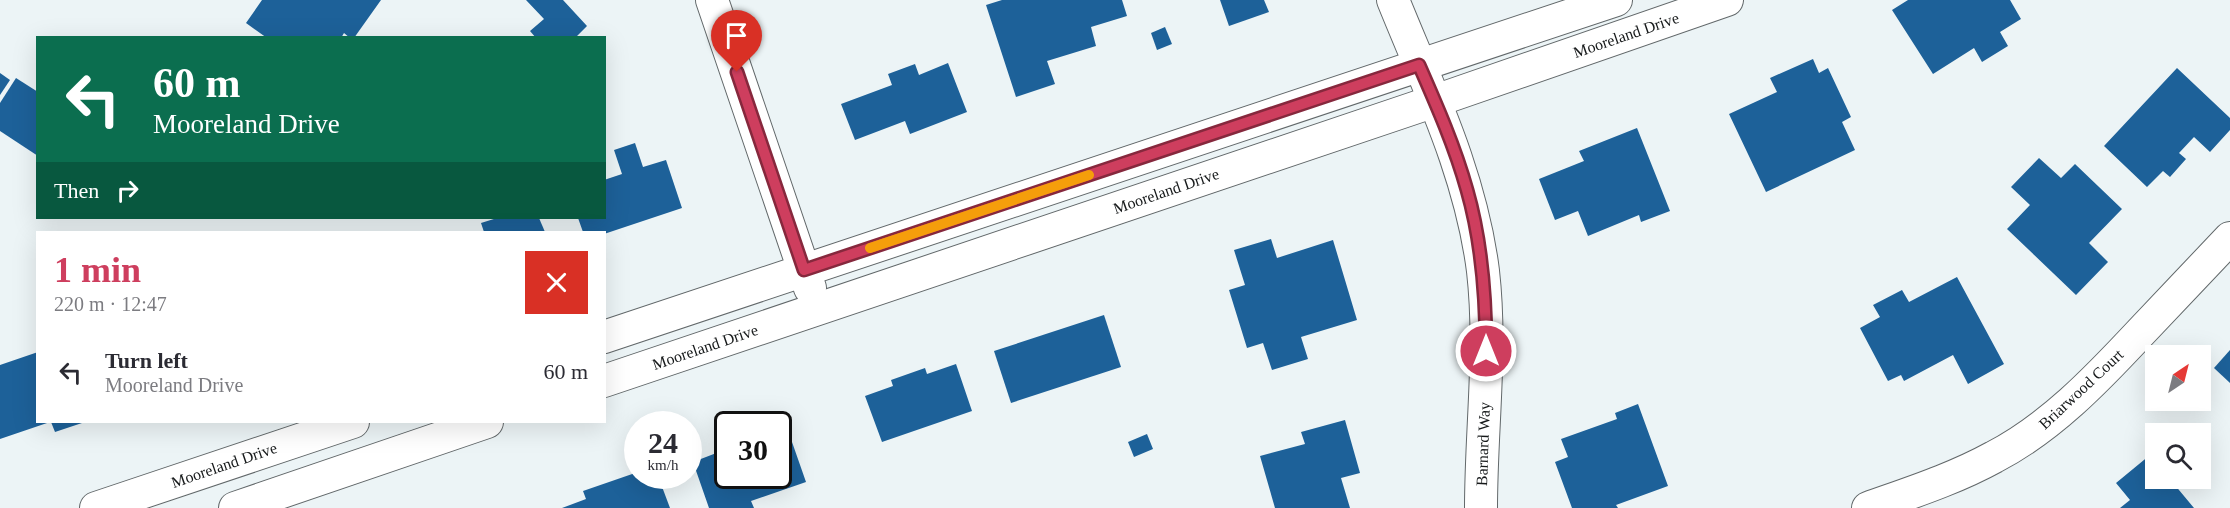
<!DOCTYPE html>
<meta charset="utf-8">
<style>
:root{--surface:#fff;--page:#f2f2f3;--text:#2b2b33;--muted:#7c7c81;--accent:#ce3e5e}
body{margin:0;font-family:Georgia,serif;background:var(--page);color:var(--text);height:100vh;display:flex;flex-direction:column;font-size:22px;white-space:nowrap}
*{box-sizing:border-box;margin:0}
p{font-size:20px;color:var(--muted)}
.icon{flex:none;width:33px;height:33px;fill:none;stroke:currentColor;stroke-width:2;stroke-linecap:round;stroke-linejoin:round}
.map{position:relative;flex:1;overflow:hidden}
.sheet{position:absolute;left:36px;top:231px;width:570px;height:192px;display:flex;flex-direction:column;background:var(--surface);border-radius:0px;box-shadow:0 6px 24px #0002}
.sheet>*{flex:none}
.banner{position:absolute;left:36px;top:36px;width:570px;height:183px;border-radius:0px;box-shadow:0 6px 24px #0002;background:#0b6e4f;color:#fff;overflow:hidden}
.needle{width:39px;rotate:35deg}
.controls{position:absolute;left:2145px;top:345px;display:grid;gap:12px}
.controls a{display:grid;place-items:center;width:66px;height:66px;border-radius:0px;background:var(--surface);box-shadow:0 6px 24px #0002;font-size:30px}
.speed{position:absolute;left:624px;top:411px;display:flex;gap:12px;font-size:30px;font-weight:700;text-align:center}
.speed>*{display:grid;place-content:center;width:78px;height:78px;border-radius:50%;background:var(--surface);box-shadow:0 6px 24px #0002;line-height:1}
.speed small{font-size:15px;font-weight:400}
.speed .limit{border:3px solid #111;border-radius:9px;background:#fff;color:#111}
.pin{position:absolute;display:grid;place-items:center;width:51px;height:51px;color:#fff;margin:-62px -26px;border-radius:50% 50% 50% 0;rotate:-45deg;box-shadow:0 0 6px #0007}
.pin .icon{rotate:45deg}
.me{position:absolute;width:66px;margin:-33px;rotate:0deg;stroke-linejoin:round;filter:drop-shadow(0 0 4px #0008)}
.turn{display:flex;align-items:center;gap:21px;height:126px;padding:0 18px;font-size:27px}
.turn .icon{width:78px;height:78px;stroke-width:2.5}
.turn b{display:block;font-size:42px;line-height:51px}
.then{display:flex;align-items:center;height:57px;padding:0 18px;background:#0003;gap:12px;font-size:22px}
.round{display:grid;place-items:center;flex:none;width:63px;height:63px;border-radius:0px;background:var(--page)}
.head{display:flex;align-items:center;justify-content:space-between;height:102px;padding:0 18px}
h1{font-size:36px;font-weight:700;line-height:45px;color:var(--accent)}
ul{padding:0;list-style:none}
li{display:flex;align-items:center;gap:18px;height:78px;padding:0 18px}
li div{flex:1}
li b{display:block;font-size:22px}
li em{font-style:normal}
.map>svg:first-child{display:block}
.building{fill:#1d6199}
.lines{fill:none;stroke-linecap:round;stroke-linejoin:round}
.minor-casing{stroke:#62686a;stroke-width:34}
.minor{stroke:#fff;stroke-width:32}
.route-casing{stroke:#86283d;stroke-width:15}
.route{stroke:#ce3e5e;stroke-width:10}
.slow{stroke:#f59e0b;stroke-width:10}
.labels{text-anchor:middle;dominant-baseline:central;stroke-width:6;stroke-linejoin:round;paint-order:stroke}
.street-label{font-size:16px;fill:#16191a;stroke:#fff}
</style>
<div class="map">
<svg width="2230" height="508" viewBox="0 0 2230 508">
<rect width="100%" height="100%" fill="#ecf4f6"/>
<g class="building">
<polygon points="262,0 381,0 354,38 350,38 344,33 341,38 267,38 246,23"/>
<polygon points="526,0 563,0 587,26 575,38 536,38 530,31 544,19"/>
<polygon points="1002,0 1122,0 1127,16 1091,27 1096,46 1047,61 1055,84 1016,97 986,5"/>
<polygon points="1220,0 1264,0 1269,12 1229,26"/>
<polygon points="1908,0 2010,0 2021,19 2000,32 2008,46 1982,62 1974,48 1933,74 1892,10"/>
<polygon points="1165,27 1172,44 1157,50 1151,33"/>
<polygon points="1813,59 1819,73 1828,68 1851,117 1842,122 1855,150 1766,192 1729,114 1777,92 1770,78"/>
<polygon points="948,63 967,112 910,134 905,121 855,140 841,104 892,85 888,74 915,64 919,75"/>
<polygon points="2177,68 2230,118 2230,130 2210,152 2194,137 2179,153 2186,159 2170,177 2163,171 2147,187 2104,146"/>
<polygon points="0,73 10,80 0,95"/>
<polygon points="16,78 38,92 38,156 0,131 0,103"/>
<polygon points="1637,128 1670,211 1641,222 1639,215 1588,236 1578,211 1555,220 1539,179 1584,161 1579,151"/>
<polygon points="635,143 643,167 666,160 682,208 604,234 583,232 578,218 604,218 604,180 622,174 614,150"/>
<polygon points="2039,158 2061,178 2075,164 2122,209 2089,243 2108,262 2076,295 2007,229 2030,205 2011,187"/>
<polygon points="497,218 539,218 545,232 484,232 481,223"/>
<polygon points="1271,239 1277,258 1333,240 1357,320 1301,337 1308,359 1272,370 1263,343 1247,348 1229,290 1245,285 1234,250"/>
<polygon points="1957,277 2004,364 1968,384 1953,355 1904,381 1901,375 1888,381 1860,328 1880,317 1873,305 1902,290 1909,302"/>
<polygon points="1104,315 1121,367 1011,403 994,351"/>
<polygon points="2230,350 2230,383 2214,368"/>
<polygon points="38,352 38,422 50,422 0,439 0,365"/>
<polygon points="956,364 972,411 882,442 865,396 893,386 891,380 925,368 927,374"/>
<polygon points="1638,404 1668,486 1616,505 1618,508 1572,508 1555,462 1568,457 1561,439 1617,419 1615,413"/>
<polygon points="1345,420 1360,473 1341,478 1350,508 1275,508 1260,456 1305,444 1301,432"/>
<polygon points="51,422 85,422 55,432"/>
<polygon points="785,422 806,482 751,501 754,508 709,508 693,462 719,452 716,446 728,442 728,476 778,476 778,424"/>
<polygon points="1147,434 1153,449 1134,457 1128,442"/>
<polygon points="2150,455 2156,462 2156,478 2169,478 2194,508 2120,508 2130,500 2116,483"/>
<polygon points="638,472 638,476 658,476 670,508 562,508 586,499 583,491"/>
</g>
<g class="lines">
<g class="minor-casing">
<g id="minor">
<polyline points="712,0 810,288"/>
<path d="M1393,0c36,89 78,175 90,271 9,79 -2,158 -2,237"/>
<polyline points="604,337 1616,0"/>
<polyline points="604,381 1435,101 1727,0"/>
<polyline points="96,508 353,422"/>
<polyline points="235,508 487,422"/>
<path d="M1868,508c42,-15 86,-29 126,-51 56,-29 102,-77 145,-123 30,-32 61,-64 91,-96"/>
</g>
</g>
<use href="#minor" class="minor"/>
</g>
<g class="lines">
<g class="route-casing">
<path id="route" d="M737,72l67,198 615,-205c18,41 36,82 48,125 15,52 19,107 19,161"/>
</g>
<use href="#route" class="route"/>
<polyline class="slow" points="870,248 1089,175"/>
</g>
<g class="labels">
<g class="street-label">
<text transform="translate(1626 35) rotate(-19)">Mooreland Drive</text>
<text transform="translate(1166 191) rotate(-19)">Mooreland Drive</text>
<text transform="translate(705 347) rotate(-19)">Mooreland Drive</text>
<text transform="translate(2081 389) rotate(-43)">Briarwood Court</text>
<text transform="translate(1483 444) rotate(-88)">Barnard Way</text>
<text transform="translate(224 465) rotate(-19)">Mooreland Drive</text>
</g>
</g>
</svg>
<div class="controls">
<a><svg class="needle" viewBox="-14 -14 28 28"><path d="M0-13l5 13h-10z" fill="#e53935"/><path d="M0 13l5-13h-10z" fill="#7c7c81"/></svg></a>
<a><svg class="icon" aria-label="search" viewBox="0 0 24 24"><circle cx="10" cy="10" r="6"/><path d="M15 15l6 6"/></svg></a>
</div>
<div class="speed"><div>24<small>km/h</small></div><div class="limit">30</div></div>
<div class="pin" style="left:737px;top:72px;background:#d93025"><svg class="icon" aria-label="arrive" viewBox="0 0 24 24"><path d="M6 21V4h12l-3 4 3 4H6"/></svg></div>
<svg class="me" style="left:1486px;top:351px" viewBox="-20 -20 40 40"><circle r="17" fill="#ce3e5e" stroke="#fff" stroke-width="3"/><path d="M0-11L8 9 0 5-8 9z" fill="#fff"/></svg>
<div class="banner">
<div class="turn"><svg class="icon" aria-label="left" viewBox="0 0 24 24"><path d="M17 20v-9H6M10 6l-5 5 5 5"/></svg><div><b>60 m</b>Mooreland Drive</div></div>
<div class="then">Then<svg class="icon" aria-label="right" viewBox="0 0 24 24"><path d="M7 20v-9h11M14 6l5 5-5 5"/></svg></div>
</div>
<section class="sheet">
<div class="head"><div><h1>1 min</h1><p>220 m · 12:47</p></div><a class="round" style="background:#d93025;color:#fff"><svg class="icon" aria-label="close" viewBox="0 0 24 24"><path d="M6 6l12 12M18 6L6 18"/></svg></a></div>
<ul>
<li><svg class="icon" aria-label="left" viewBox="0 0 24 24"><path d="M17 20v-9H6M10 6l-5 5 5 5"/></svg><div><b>Turn left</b><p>Mooreland Drive</p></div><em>60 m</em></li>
</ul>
</section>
</div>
